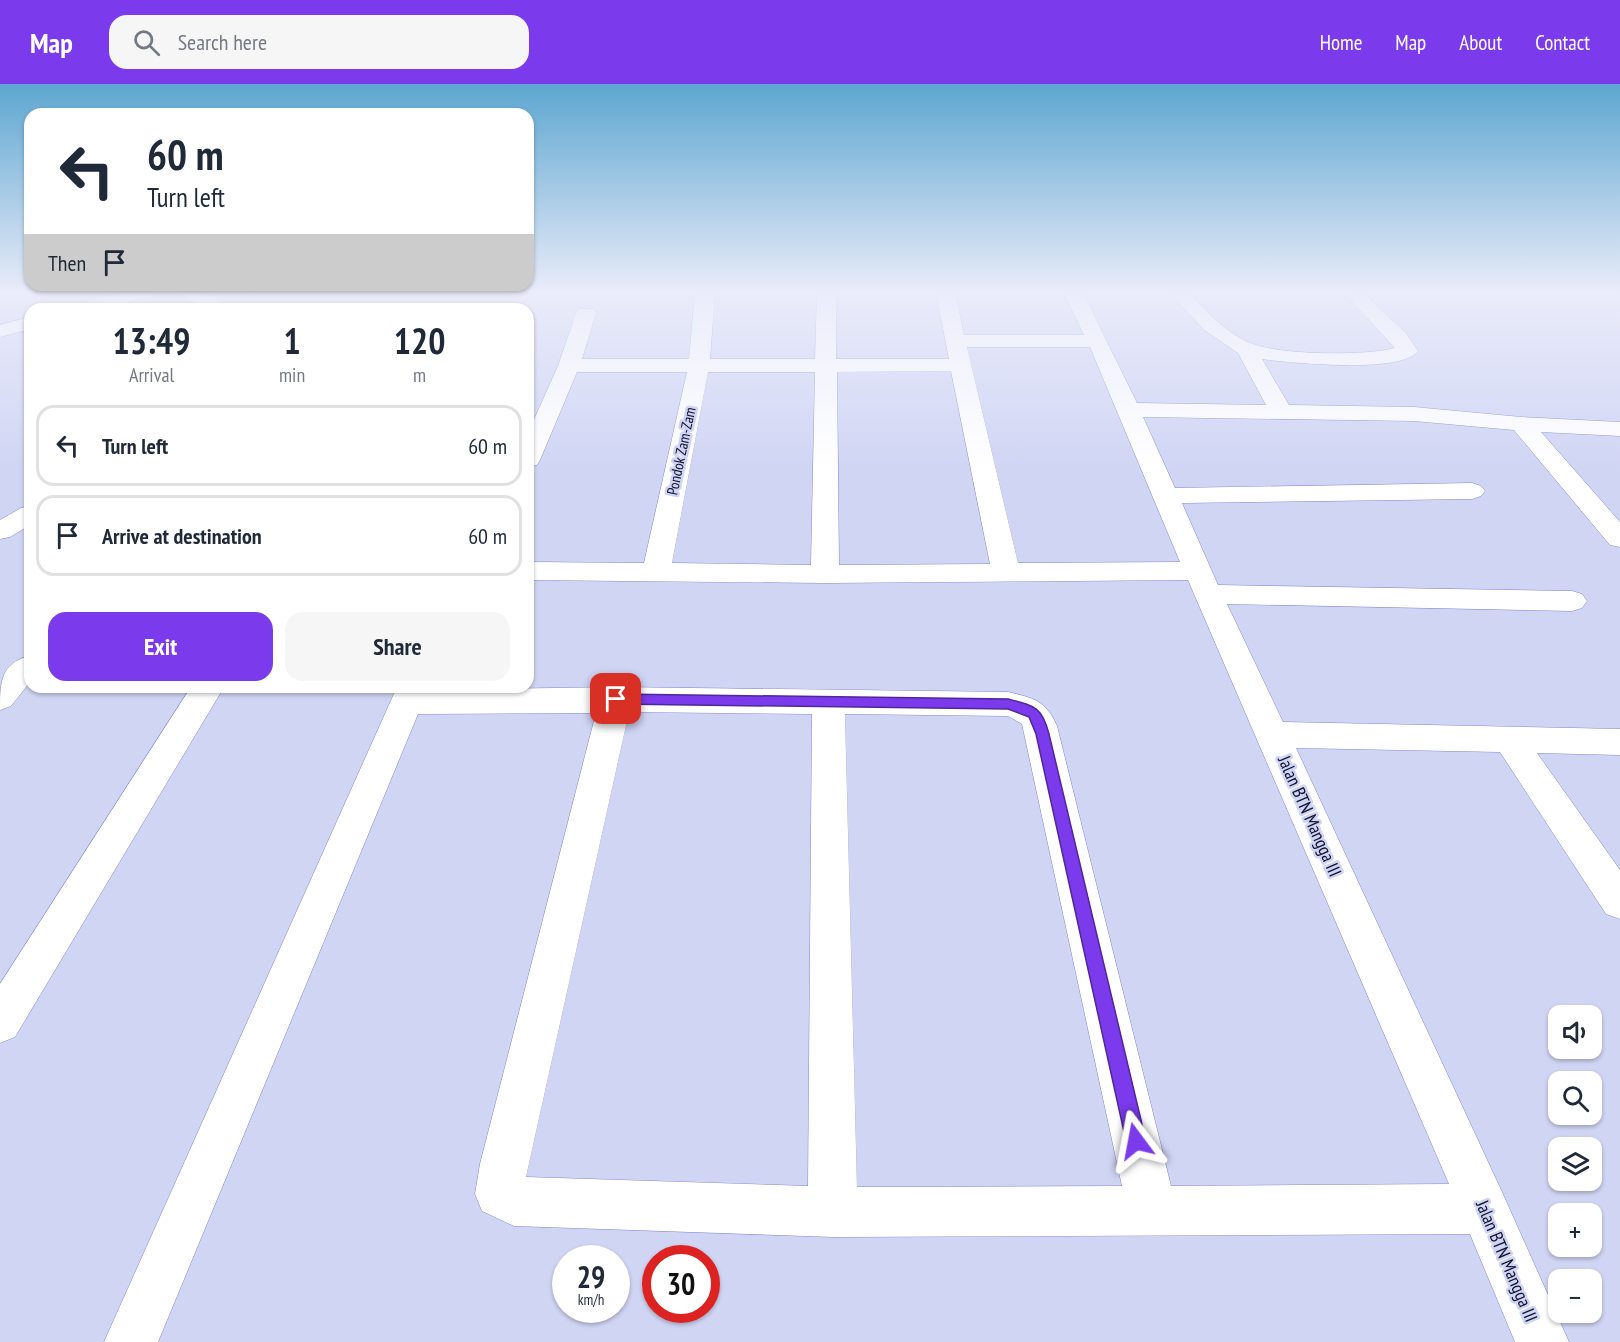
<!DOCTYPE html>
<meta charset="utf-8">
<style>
:root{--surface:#fff;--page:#f6f6f7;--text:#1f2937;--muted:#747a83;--line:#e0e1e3;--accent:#7c3aed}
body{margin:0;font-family:"PT Sans Narrow",sans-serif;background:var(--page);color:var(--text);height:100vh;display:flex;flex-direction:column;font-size:22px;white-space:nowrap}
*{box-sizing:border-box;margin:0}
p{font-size:20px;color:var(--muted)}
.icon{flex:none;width:33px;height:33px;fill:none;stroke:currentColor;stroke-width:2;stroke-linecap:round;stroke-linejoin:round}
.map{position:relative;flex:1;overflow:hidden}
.panel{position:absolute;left:24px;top:219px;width:510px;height:390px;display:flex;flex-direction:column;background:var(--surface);border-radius:18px;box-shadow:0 2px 4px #0004}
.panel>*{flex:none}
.hud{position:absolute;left:24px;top:24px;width:510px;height:183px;border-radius:18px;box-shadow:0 2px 4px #0004;background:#fff;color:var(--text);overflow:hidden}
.buttons{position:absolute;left:1548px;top:921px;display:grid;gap:12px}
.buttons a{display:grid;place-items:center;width:54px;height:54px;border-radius:12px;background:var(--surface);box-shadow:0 2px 4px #0004;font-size:30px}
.speed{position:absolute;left:552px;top:1161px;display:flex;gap:12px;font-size:30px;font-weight:700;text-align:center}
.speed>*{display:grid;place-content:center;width:78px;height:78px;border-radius:50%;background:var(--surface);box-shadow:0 2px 4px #0004;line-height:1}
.speed small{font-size:15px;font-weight:400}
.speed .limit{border:9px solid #d22;background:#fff;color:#111}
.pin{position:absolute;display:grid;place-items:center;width:51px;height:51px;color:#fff;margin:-26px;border-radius:12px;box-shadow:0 3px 9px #0006}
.me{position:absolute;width:66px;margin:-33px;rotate:347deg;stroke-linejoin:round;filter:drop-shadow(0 0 4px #0008)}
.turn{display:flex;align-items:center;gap:21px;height:126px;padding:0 24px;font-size:27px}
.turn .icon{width:78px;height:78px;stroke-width:2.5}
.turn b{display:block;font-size:42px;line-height:51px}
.then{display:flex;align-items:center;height:57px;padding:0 24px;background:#0003;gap:12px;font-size:22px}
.eta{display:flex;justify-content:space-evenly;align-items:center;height:102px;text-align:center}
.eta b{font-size:36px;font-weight:700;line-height:42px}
.button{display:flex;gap:12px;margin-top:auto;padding:12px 24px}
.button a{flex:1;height:69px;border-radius:18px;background:var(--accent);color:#fff;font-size:24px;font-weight:700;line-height:69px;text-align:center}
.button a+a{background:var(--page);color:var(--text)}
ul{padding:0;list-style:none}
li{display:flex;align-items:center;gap:18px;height:81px;margin:0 12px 9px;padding:0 12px;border:3px solid var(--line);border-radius:18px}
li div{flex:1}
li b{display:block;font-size:22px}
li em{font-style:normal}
header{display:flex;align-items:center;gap:36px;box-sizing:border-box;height:84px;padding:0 30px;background:var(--accent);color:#fff}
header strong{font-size:28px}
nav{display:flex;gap:33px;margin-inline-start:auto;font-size:21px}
.search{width:420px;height:54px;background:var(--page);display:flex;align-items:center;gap:15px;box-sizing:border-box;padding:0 21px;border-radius:18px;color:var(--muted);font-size:22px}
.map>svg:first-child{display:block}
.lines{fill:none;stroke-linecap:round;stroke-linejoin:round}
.minor-casing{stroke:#8088cf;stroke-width:1}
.minor{fill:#fff;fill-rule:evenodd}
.route{fill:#7c3aed;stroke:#51269a;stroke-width:1.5}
.labels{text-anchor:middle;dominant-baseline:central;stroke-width:5;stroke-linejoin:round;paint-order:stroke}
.far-street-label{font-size:15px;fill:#10112c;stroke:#d0d5f4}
.street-label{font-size:18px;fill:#10112c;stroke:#d0d5f4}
</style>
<header>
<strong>Map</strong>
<div class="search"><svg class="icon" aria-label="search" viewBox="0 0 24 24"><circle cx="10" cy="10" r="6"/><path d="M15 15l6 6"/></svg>Search here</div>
<nav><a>Home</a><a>Map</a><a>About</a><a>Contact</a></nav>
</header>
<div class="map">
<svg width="1620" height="1258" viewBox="0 0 1620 1258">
<rect width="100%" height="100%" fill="#d0d5f4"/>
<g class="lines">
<g class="minor-casing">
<g id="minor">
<polygon points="120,209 152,209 149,213 104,225 72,225 75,221"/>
<path d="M180,209c17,-1 37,1 48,16h-24z"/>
<path d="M695,209h20l-5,66h105l2,-66h19v66h113l-13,-66h19l9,42h120l-20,-42h19l54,110 129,2 -28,-52 -35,-24 -33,-36h19c18,19 39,42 64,51 28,11 113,12 142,4l-47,-51 2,-4h18l2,7 35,32 13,19c-16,23 -128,12 -156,8l27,46 125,2 107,10 99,5v14l-79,-4 79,90v25l-10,-2 -96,-115 -100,-9 -271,-4 32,71 297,-5 9,3 4,5 -4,5 -9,3 -290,4 36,82 354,6 10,3 5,7 -5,7 -10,3 -345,-7 56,118 337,7v26l-83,-2 83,117v49l-14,-5 -106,-162 -204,-4 206,444 67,150h-54l-45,-108 -637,3 -319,-11 -32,-15 -7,-17 5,-30 116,-451 -178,1 -260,628h-54l293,-655h32l-1,3 188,-3 392,5c25,6 38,8 49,34l114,460 278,-2 -261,-604 -363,3 -297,-3v-18l116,1 43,-191h-110l-37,88 -3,5 -9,2v-34l30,-67 18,-53 3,-4h14l3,4 -14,46h107zM967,263h123l90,215 -162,1zM951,287l39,193 -151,1 -2,-193zM708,288h107l-4,193 -139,-2zM629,628l183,2 -4,472 -282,-9zM845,630l163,2 14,8 100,462 -265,1z"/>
<polygon points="30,233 30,245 0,253 0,241"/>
<polygon points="30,422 30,441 10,453 0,455 0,436 21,424"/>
<path d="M23,574l7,2v22l-19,24 -11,4c0,-24 0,-44 23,-52z"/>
<polygon points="191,603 224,603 15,953 0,959 0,900"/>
</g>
</g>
<use href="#minor" class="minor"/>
</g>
<linearGradient id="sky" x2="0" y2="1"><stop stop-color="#5da6d0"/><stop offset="0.54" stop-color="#eaecfa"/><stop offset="1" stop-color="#eaecfa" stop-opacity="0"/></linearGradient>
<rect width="1620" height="385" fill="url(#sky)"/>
<path class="route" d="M616,610l392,5c27,7 34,8 41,35l97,407 -3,7 -7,3 -7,-3 -3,-7 -90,-407 -7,-17 -21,-8 -392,-5 -7,-5z"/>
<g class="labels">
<g class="far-street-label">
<text transform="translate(681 367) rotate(-78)">Pondok Zam-Zam</text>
</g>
<g class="street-label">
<text transform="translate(1310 732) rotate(66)">Jalan BTN Mangga III</text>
<text transform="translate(1507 1177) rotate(67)">Jalan BTN Mangga III</text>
</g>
</g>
</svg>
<div class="buttons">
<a><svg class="icon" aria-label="sound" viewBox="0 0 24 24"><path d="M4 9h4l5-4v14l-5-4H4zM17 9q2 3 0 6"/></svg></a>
<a><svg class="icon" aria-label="search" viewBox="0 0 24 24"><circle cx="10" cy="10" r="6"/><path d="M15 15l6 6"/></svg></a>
<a><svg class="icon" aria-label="layers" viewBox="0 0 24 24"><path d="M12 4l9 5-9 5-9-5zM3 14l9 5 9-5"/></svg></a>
<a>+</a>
<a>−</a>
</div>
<div class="speed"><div>29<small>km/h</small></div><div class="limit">30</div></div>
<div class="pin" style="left:616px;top:615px;background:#d93025"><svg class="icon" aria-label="arrive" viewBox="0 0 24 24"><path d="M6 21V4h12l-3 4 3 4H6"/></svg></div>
<svg class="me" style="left:1136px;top:1057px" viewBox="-20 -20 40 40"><path d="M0-17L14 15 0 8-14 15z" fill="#7c3aed" stroke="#fff" stroke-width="4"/></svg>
<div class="hud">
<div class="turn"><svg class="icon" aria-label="left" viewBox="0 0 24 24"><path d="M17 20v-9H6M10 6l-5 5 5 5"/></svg><div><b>60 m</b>Turn left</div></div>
<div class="then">Then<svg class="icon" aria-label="arrive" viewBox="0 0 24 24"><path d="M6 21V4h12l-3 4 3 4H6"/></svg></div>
</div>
<section class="panel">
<div class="eta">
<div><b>13:49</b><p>Arrival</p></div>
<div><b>1</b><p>min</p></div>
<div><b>120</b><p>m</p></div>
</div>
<ul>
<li><svg class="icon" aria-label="left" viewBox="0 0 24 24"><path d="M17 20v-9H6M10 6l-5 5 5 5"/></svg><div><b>Turn left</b></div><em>60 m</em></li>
<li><svg class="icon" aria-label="arrive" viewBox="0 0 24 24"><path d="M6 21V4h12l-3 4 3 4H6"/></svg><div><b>Arrive at destination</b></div><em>60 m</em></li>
</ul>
<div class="button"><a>Exit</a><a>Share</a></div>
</section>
</div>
